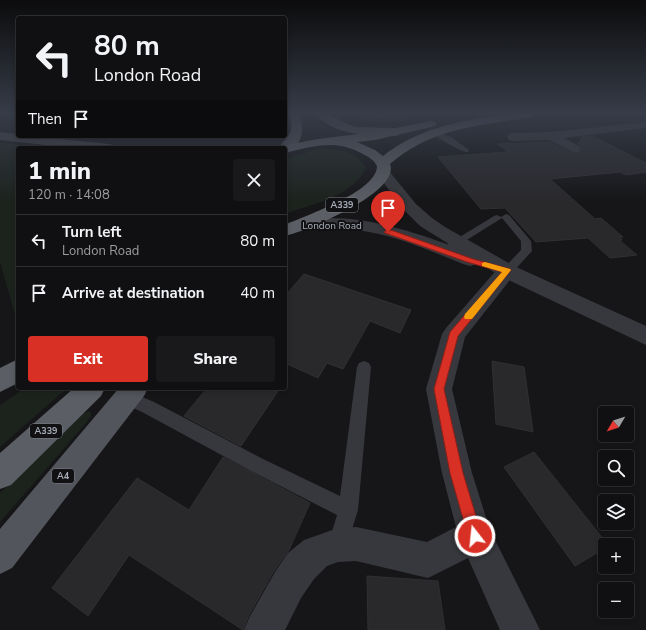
<!DOCTYPE html>
<meta charset="utf-8">
<style>
:root{--surface:#101012;--page:#19191b;--text:#f1f3f6;--muted:#9c9d9f;--line:#303032;--accent:#d93025}
body{margin:0;font-family:"Nunito Sans",sans-serif;background:var(--page);color:var(--text);height:100vh;display:flex;flex-direction:column;font-size:15px;white-space:nowrap}
*{box-sizing:border-box;margin:0}
p{font-size:13px;color:var(--muted)}
.icon{flex:none;width:22px;height:22px;fill:none;stroke:currentColor;stroke-width:2;stroke-linecap:round;stroke-linejoin:round}
.map{position:relative;flex:1;overflow:hidden}
.drawer{position:absolute;left:16px;top:146px;width:271px;height:244px;display:flex;flex-direction:column;background:var(--surface);border-radius:4px;box-shadow:0 2px 6px #0003,0 0 0 1px var(--line)}
.drawer>*{flex:none}
.top-card{position:absolute;left:16px;top:16px;width:271px;height:122px;border-radius:4px;box-shadow:0 2px 6px #0003,0 0 0 1px var(--line);background:#101012;color:var(--text);overflow:hidden}
.needle{width:26px;rotate:231deg}
.tools{position:absolute;left:598px;top:406px;display:grid;gap:8px}
.tools a{display:grid;place-items:center;width:36px;height:36px;border-radius:4px;background:var(--surface);box-shadow:0 2px 6px #0003,0 0 0 1px var(--line);font-size:20px}
.pin{position:absolute;display:grid;place-items:center;width:34px;height:34px;color:#fff;margin:-41px -17px;border-radius:50% 50% 50% 0;rotate:-45deg;box-shadow:0 0 4px #0007}
.pin .icon{rotate:45deg}
.me{position:absolute;width:44px;margin:-22px;rotate:344deg;stroke-linejoin:round;filter:drop-shadow(0 0 3px #0008)}
.turn{display:flex;align-items:center;gap:14px;height:84px;padding:0 12px;font-size:18px}
.turn .icon{width:52px;height:52px;stroke-width:2.5}
.turn b{display:block;font-size:28px;line-height:34px}
.then{display:flex;align-items:center;height:38px;padding:0 12px;background:#0003;gap:8px;font-size:15px}
.round{display:grid;place-items:center;flex:none;width:42px;height:42px;border-radius:4px;background:var(--page)}
.summary{display:flex;align-items:center;justify-content:space-between;height:68px;padding:0 12px}
h1{font-size:24px;font-weight:800;line-height:30px}
.button{display:flex;gap:8px;margin-top:auto;padding:8px 12px}
.button a{flex:1;height:46px;border-radius:4px;background:var(--accent);color:#fff;font-size:16px;font-weight:800;line-height:46px;text-align:center}
.button a+a{background:var(--page);color:var(--text)}
ul{padding:0;list-style:none}
li{display:flex;align-items:center;gap:12px;height:52px;padding:0 12px;border-top:1px solid var(--line)}
li div{flex:1}
li b{display:block;font-size:15px}
li em{font-style:normal}
.map>svg:first-child{display:block}
.built{fill:#222225}
.green{fill:#1c231d}
.building{fill:#29292c;stroke:#303034}
.lines{fill:none;stroke-linecap:round;stroke-linejoin:round}
.service{fill:#37383d;fill-rule:evenodd}
.minor{fill:#37383d;fill-rule:evenodd}
.tertiary{fill:#37383d;fill-rule:evenodd}
.secondary{fill:#45474d;fill-rule:evenodd}
.primary{fill:#53555c;fill-rule:evenodd}
.trunk{fill:#5b5e65;fill-rule:evenodd}
.route{fill:#d93025;stroke:#8d1f18}
.slow{fill:#f59e0b}
.labels{text-anchor:middle;dominant-baseline:central;stroke-width:4;stroke-linejoin:round;paint-order:stroke}
.shield{fill:#111113;stroke:#7b7e86;stroke-width:1}
.shield-label{font-size:9px;font-weight:bold;fill:#a8adb8}
.street-label{font-size:10px;fill:#a8adb8;stroke:#111113}
</style>
<div class="map">
<svg width="646" height="630" viewBox="0 0 646 630">
<rect width="100%" height="100%" fill="#161618"/>
<polygon class="built" points="348,114 444,114 387,123 355,118"/>
<g class="green">
<polygon points="0,143 57,148 18,148 18,325 0,262"/>
<path d="M319,149c20,1 36,0 47,19 -15,30 -52,35 -81,46v-55z"/>
<polygon points="25,388 67,388 0,447 0,405"/>
<polygon points="90,411 91,416 86,423 0,522 0,493 81,414"/>
</g>
<g class="building">
<polygon points="592,136 646,163 646,172 626,175 620,172 550,179 595,219 601,218 623,237 620,237 622,240 619,240 637,255 610,258 588,238 536,242 505,208 481,209 438,157 508,152 498,144 549,142 574,154 580,152 580,146 577,143 579,143 582,137"/>
<polygon points="304,274 411,310 400,333 370,321 343,369 327,363 318,378 285,363 285,296"/>
<polygon points="492,361 524,367 533,432 496,424"/>
<polygon points="207,388 280,388 241,446 184,416"/>
<polygon points="534,452 608,545 605,545 605,548 575,566 504,467"/>
<polygon points="223,457 310,503 289,550 274,571 249,615 243,630 129,555 88,616 52,588 137,478 189,510"/>
<polygon points="367,576 438,581 445,630 368,630"/>
</g>
<g class="lines">
<g class="service">
<polygon points="377,114 396,114 393,116 375,117 374,116"/>
<path d="M434,131l17,6 18,13 -1,2c-6,1 -29,-14 -36,-18l-2,-1z"/>
<polygon points="506,214 509,215 531,241 532,251 511,274 503,274 501,271 521,250 521,241 502,218 454,248 450,249 445,246 494,216 497,215 501,217"/>
<polygon points="364,361 369,363 371,367 358,510 345,552 338,555 331,552 328,545 337,515 251,471 142,412 122,403 120,398 122,393 128,391 154,402 263,459 340,496 357,367 359,363"/>
</g>
<g class="minor">
<polygon points="646,122 646,128 564,138 579,146 580,149 579,152 574,153 549,140 513,141 509,140 507,137 509,134 513,133 551,132"/>
<polygon points="507,265 514,266 517,271 465,337 452,389 472,473 490,530 540,630 500,630 468,558 428,578 356,561 338,562 327,566 314,579 301,598 285,630 244,630 250,616 275,572 288,553 304,540 338,528 356,527 427,542 456,527 442,473 426,389 442,334 446,328 500,266"/>
</g>
<path class="tertiary" d="M384,170l5,1 27,33 16,14 13,9 69,39 132,60v19l-146,-69 -22,-14 -1,2 -7,2 -7,-2c-35,-14 -70,-30 -108,-34 -21,-2 -42,0 -62,2l-6,-1 -2,-3 2,-5c56,-14 113,4 165,23l-32,-20 -16,-16 -27,-36 2,-3z"/>
<polygon class="secondary" points="0,132 18,134 18,136 33,136 108,144 113,145 114,148 74,148 0,140"/>
<g class="primary">
<path d="M289,114h10c6,15 4,33 -14,38v-4h-6c10,-15 16,-14 10,-34z"/>
<path d="M316,114h12l15,8 13,5 39,1 4,1 2,3 -2,3 -4,1c-24,0 -63,-1 -79,-22z"/>
<polygon points="119,388 148,388 144,396 12,568 0,574 0,529"/>
</g>
<g class="trunk">
<path d="M509,114h26l-5,3c-52,9 -99,11 -140,47 11,28 -84,67 -105,72v-11c21,-10 92,-33 92,-59 -3,-6 -8,-9 -14,-12 -27,-15 -50,-8 -78,-1v-5h-6l1,-2 38,-7 57,-7 56,-11 4,1 2,2 -2,2 -4,1 -56,13 -18,2 18,8 8,6c37,-29 81,-36 126,-42z"/>
<polygon points="18,359 18,383 0,392 0,368"/>
<polygon points="74,388 105,388 101,396 11,485 0,489 0,453"/>
</g>
</g>
<linearGradient id="sky" x2="0" y2="1"><stop stop-color="#0c0c0d"/><stop offset="0.56" stop-color="#363c48"/><stop offset="1" stop-color="#363c48" stop-opacity="0"/></linearGradient>
<rect width="646" height="202" fill="url(#sky)"/>
<polygon class="route" points="388,229 473,259 510,269 511,270 458,336 444,389 463,473 482,536 480,541 475,543 470,541 468,536 450,473 434,389 450,332 502,272 467,262 385,233 384,232"/>
<polygon class="slow" points="485,262 510,269 511,270 472,319 465,319 464,317 465,314 502,272 482,266 482,263"/>
<g class="labels">
<g class="shield">
<rect x="326" y="198" width="32" height="14" rx="3"/>
<rect x="30" y="424" width="32" height="14" rx="3"/>
<rect x="52" y="469" width="22" height="14" rx="3"/>
</g>
<g class="shield-label">
<text x="342" y="205">A339</text>
<text x="46" y="431">A339</text>
<text x="63" y="476">A4</text>
</g>
<g class="street-label">
<text x="332" y="226">London Road</text>
</g>
</g>
</svg>
<div class="tools">
<a><svg class="needle" viewBox="-14 -14 28 28"><path d="M0-13l5 13h-10z" fill="#e53935"/><path d="M0 13l5-13h-10z" fill="#9c9d9f"/></svg></a>
<a><svg class="icon" aria-label="search" viewBox="0 0 24 24"><circle cx="10" cy="10" r="6"/><path d="M15 15l6 6"/></svg></a>
<a><svg class="icon" aria-label="layers" viewBox="0 0 24 24"><path d="M12 4l9 5-9 5-9-5zM3 14l9 5 9-5"/></svg></a>
<a>+</a>
<a>−</a>
</div>
<div class="pin" style="left:388px;top:232px;background:#d93025"><svg class="icon" aria-label="arrive" viewBox="0 0 24 24"><path d="M6 21V4h12l-3 4 3 4H6"/></svg></div>
<svg class="me" style="left:475px;top:536px" viewBox="-20 -20 40 40"><circle r="17" fill="#d93025" stroke="#fff" stroke-width="3"/><path d="M0-11L8 9 0 5-8 9z" fill="#fff"/></svg>
<div class="top-card">
<div class="turn"><svg class="icon" aria-label="left" viewBox="0 0 24 24"><path d="M17 20v-9H6M10 6l-5 5 5 5"/></svg><div><b>80 m</b>London Road</div></div>
<div class="then">Then<svg class="icon" aria-label="arrive" viewBox="0 0 24 24"><path d="M6 21V4h12l-3 4 3 4H6"/></svg></div>
</div>
<section class="drawer">
<div class="summary"><div><h1>1 min</h1><p>120 m · 14:08</p></div><a class="round"><svg class="icon" aria-label="close" viewBox="0 0 24 24"><path d="M6 6l12 12M18 6L6 18"/></svg></a></div>
<ul>
<li><svg class="icon" aria-label="left" viewBox="0 0 24 24"><path d="M17 20v-9H6M10 6l-5 5 5 5"/></svg><div><b>Turn left</b><p>London Road</p></div><em>80 m</em></li>
<li><svg class="icon" aria-label="arrive" viewBox="0 0 24 24"><path d="M6 21V4h12l-3 4 3 4H6"/></svg><div><b>Arrive at destination</b></div><em>40 m</em></li>
</ul>
<div class="button"><a>Exit</a><a>Share</a></div>
</section>
</div>
